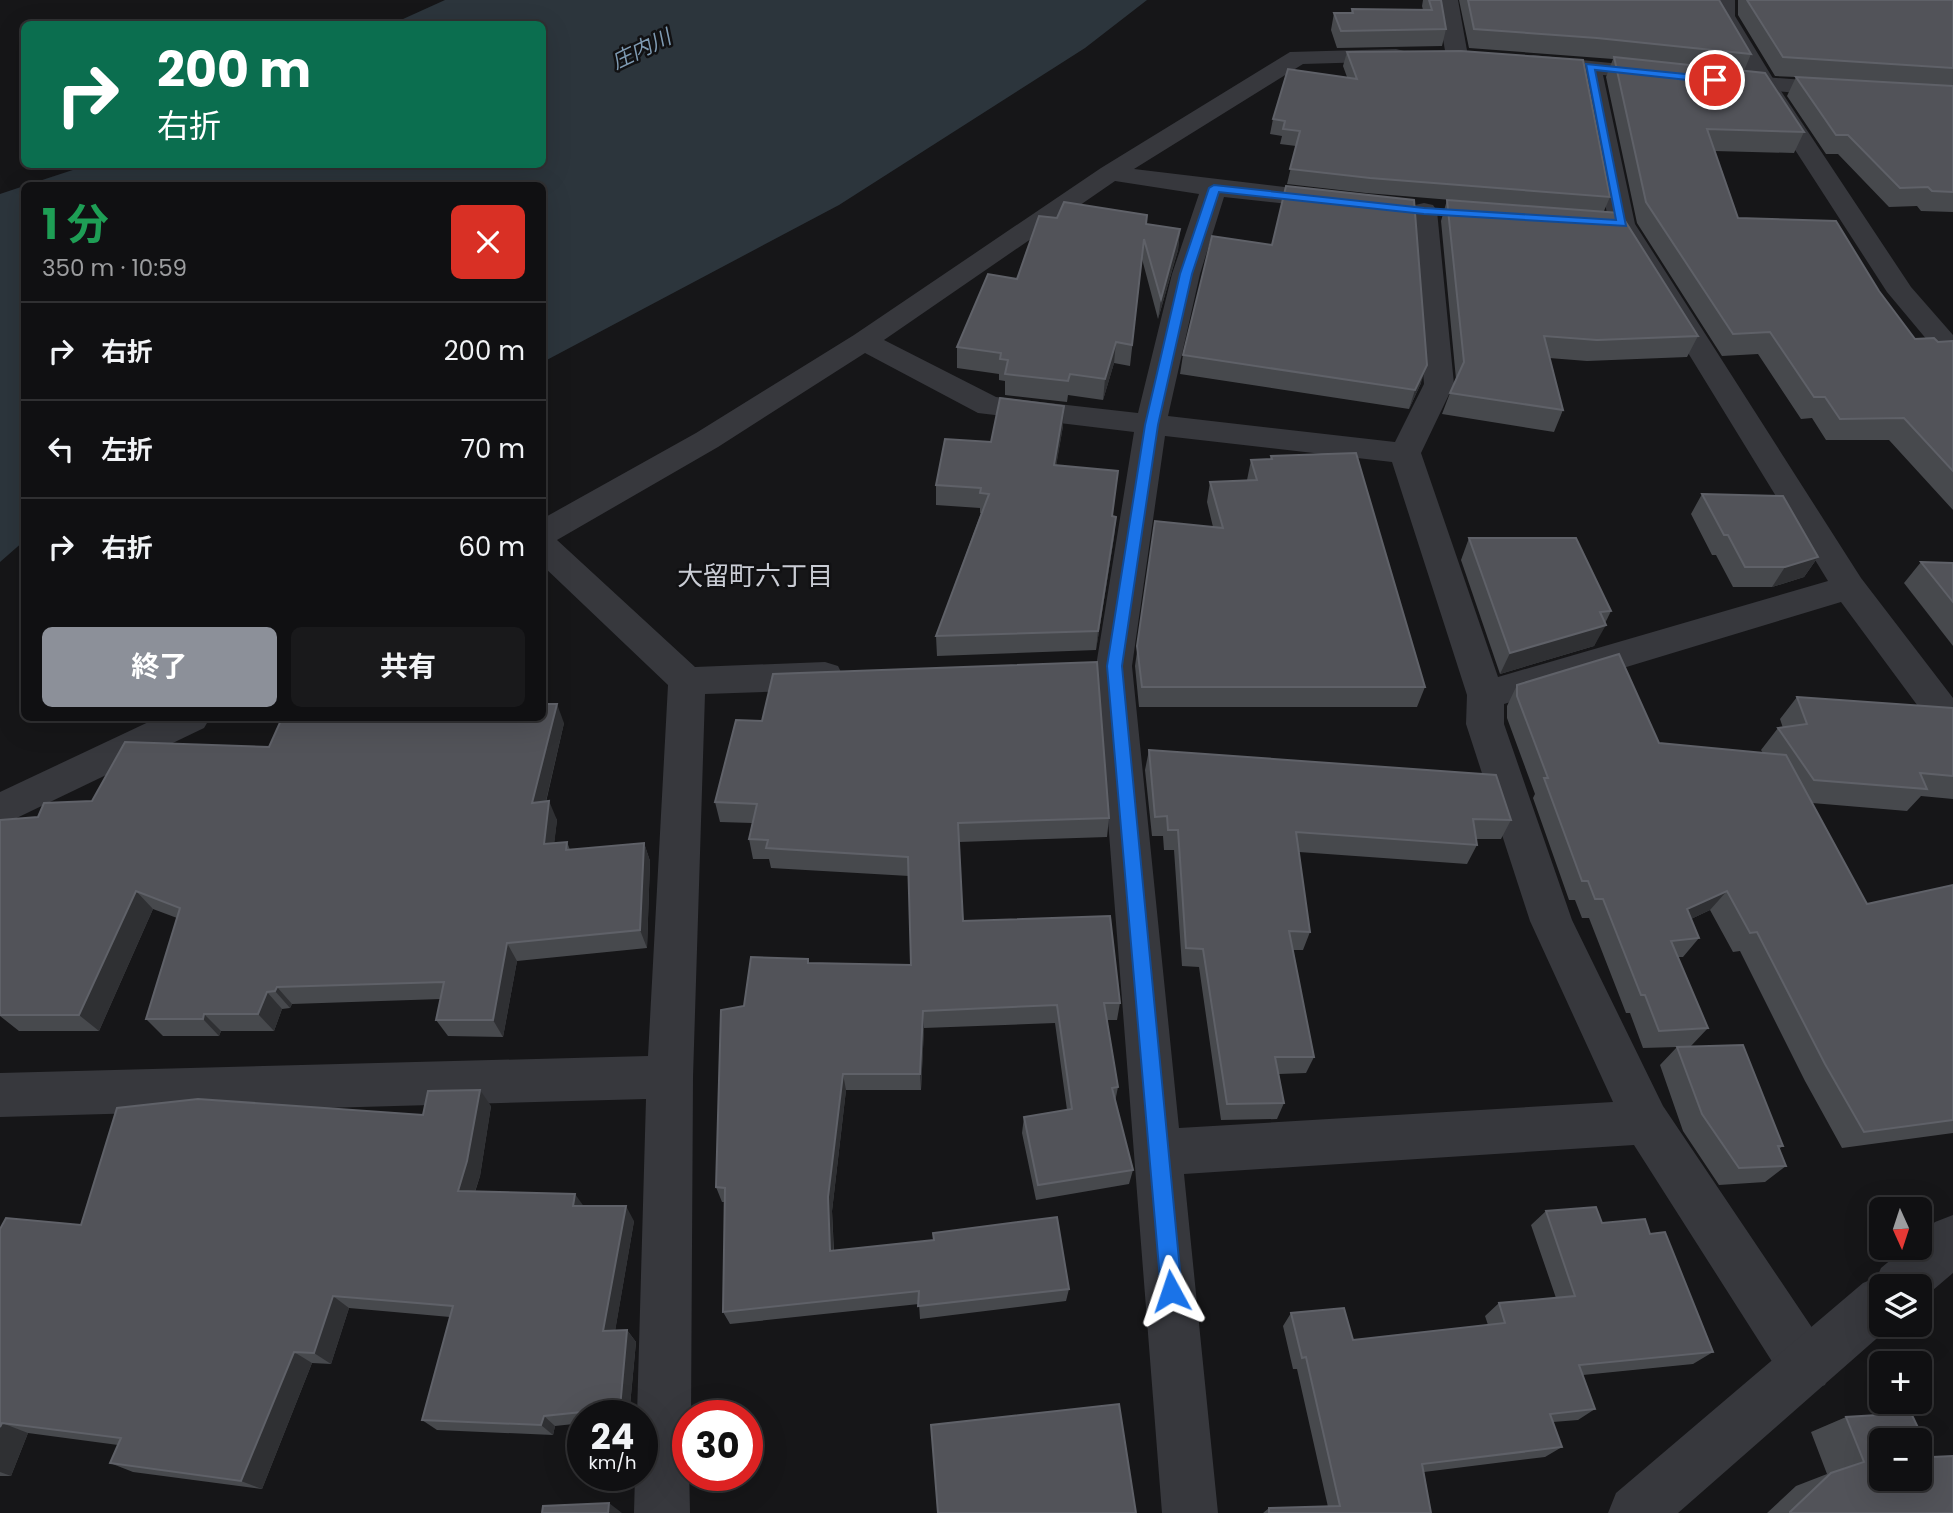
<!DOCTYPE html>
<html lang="ja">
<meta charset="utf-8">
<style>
:root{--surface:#101012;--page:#19191b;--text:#f1f3f6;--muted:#9c9d9f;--line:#303032;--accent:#8c9099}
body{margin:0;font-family:Poppins,"Noto Sans JP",sans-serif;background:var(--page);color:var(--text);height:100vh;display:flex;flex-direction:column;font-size:26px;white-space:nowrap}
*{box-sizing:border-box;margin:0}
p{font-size:23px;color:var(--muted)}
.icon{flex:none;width:38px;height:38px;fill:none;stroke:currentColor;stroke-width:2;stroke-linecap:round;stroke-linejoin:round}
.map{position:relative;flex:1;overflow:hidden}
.details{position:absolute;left:21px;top:182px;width:525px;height:539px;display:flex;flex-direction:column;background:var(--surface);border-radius:10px;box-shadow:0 7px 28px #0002,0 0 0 2px var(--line)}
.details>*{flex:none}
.top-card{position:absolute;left:21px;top:21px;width:525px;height:147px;border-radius:10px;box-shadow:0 7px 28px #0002,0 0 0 2px var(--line);background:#0b6e4f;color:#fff;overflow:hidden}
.needle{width:46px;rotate:177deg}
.controls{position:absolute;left:1869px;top:1197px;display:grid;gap:14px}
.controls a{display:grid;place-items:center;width:63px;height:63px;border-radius:10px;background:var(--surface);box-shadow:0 7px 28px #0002,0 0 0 2px var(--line);font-size:35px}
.speed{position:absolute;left:567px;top:1400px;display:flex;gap:14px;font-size:35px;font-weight:700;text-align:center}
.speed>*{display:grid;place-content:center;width:91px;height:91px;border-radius:50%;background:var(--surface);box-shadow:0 7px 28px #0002,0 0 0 2px var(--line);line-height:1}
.speed small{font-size:18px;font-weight:400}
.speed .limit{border:10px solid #d22;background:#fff;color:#111}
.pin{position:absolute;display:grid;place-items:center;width:60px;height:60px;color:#fff;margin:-30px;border:4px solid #fff;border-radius:50%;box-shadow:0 2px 7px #0007}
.me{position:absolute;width:77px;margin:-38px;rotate:355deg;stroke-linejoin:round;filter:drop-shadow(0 0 5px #0008)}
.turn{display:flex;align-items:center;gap:24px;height:147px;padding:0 21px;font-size:32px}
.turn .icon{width:91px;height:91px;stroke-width:2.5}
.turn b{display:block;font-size:49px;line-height:60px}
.round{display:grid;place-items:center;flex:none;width:74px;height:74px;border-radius:10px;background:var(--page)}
.head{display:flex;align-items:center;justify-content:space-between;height:119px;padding:0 21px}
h1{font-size:42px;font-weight:700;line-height:52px;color:#1e9e55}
.cta{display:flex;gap:14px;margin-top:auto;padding:14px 21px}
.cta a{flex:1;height:80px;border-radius:10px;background:var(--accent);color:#fff;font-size:28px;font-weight:700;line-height:80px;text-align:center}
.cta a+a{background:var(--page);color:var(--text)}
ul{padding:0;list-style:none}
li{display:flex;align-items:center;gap:21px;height:98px;padding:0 21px;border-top:2px solid var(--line)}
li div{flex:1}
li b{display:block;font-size:26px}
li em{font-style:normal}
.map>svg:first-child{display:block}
.water{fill:#2c353c}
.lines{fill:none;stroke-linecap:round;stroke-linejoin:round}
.minor{fill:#37383d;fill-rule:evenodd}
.tertiary{fill:#37383d;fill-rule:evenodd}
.wall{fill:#47494d}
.shaded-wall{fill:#2f3033}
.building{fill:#525359;stroke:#5f6168;stroke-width:2;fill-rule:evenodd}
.route{fill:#1a73e8;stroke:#114b97;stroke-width:2}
.labels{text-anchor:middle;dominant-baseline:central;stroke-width:5;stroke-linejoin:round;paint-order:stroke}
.far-water-label{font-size:21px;font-style:italic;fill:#7f9bb3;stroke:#111113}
.neighbourhood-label{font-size:26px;fill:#c9ccd4;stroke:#111113}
</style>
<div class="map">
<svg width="1953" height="1513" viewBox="0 0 1953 1513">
<rect width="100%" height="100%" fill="#161618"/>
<g class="water">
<polygon points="445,0 1147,0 1085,48 839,205 543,362 542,186 27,185 91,164 542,164 542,24 392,24"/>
<polygon points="24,186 24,541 0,562 0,194"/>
</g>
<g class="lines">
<g class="minor">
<polygon points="1436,0 1458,0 1468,56 1465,61 1449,61 1446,56"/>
<path d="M1396,49l8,2 3,5 -3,5 -101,3 -169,105 200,24 9,3 4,5 -4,5 -9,3 -110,-12 -24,77 -32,142 227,26 29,-58 -13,-173 4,-6 9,-2 9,2 4,6 17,173 -33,69 77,224 330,-96 -219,-357 -29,-151 -55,-6 -3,-5 3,-5 8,-2 136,14 3,5 -3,5 -8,2 -58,-6 32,149 226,354 92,120v43l-13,-5 -99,-134 -337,102v20l68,196 91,186 162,241 7,19 -7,19 -19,7 -19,-7 -153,-240 -450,29 34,339h-56l-66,-847 38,-234 -156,-19 -113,-60 -147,94 -161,93 138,127 130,-5 13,4 5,10 -5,10 -13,4 -120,4 -12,383 -2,339h-3l2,97h-56l1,-38h7v-59h-5l9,-317 -646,18v-44l648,-17 20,-371 -126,-120v-46l154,-86 158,-98 247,-167 189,-116zM1115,181l84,13 -27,80 -34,139 -142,-16 -112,-57zM1165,436l227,26 75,233 -1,29 64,197 83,181 -434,26 -47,-462z"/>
<polygon points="1725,74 1843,83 1851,85 1855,90 1851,95 1843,97 1717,86 1713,81 1717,76"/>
<polygon points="157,718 210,718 204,728 0,826 0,792"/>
</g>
<g class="tertiary">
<polygon points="1713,0 1735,0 1735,16 1777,85 1911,287 1953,335 1953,362 1943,359 1887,292 1753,85 1713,16"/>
<polygon points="1953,1215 1953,1273 1920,1301 1920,1286 1881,1286 1881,1325 1892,1325 1678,1513 1608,1513 1616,1493 1863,1283 1877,1277 1881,1268 1905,1248 1920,1248 1920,1236 1935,1222"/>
</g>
</g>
<g class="wall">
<polygon points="1423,0 1441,0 1446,29 1442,46 1337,48 1331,30 1334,13 1351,13 1352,9 1423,10 1422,6"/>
<polygon points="1459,0 1719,0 1751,54 1744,71 1804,132 1794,153 1714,151 1738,218 1879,291 1915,339 1938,342 1953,341 1953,510 1889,440 1826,440 1812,418 1801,419 1758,354 1722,356 1637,223 1606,77 1613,59 1469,48"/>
<polygon points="1738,0 1953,0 1953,212 1921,211 1917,206 1889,207 1838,154 1826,154 1787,96 1796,77 1775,76 1738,15"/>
<polygon points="1347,52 1610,197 1604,211 1698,336 1687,357 1587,361 1549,358 1563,410 1554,432 1442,414 1450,393 1456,379 1441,221 1447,200 1488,203 1366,193 1287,184 1296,146 1280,144 1282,136 1270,134 1273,119 1347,77 1343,66"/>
<polygon points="1146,224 1180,229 1178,250 1158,319 1142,259 1130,366 1114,363 1103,400 1068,395 1067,402 1005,395 1005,381 999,380 999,374 957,368 957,347 1017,279"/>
<polygon points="1183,355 1421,383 1409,409 1180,374"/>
<polygon points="1063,426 1056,465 1112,516 1116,517 1114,537 1096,650 937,656 936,636 981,513 980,513 980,508 936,505 936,485"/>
<polygon points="1271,456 1425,687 1417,707 1139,707 1135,666 1155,521 1213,527 1207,502 1210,482 1247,480 1251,460 1270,459"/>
<polygon points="1702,494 1818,557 1804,577 1772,587 1733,587 1716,555 1712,555 1691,514"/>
<polygon points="1469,538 1611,611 1594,646 1500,674 1461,560"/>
<polygon points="1921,562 1953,563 1953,646 1904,583"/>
<polygon points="1517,685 1659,743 1763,753 1761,750 1778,728 1783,728 1780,719 1797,697 1953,708 1953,799 1921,796 1907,811 1812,803 1867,904 1953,885 1953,1133 1842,1148 1805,1081 1740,951 1733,952 1710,910 1691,919 1699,938 1683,957 1678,957 1708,1028 1691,1046 1783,1146 1779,1149 1786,1166 1765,1182 1719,1185 1683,1131 1660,1065 1677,1047 1643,1048 1630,1013 1626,1013 1589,918 1582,918 1575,900 1569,900 1533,798 1535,794 1507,718 1507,706"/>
<polygon points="564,723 546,802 557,820 554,843 567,842 570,850 644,843 650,861 647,948 517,961 503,1037 448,1036 436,1020 441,999 292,1004 290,1008 282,1009 274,1031 221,1031 219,1036 163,1036 146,1019 177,918 153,909 99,1031 19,1031 0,1016 38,817 269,747"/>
<polygon points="1149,750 1511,820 1501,839 1476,839 1477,845 1467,864 1299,852 1310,932 1303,950 1293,950 1314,1057 1306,1073 1279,1074 1284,1103 1277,1119 1221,1120 1199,967 1182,966 1174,850 1164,850 1163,836 1152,836 1145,770"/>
<polygon points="715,802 1109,818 1107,837 959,842 963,921 1120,1003 1117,1020 1107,1020 1118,1087 1115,1102 1133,1170 1129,1184 1036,1200 1022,1133 1024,1117 1067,1110 1055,1023 924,1028 921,1090 846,1090 832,1211 834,1251 1069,1289 1066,1301 920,1319 919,1304 730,1324 723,1312 725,1202 722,1202 716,1187 744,1006 808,959 809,963 911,965 909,876 771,868 769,859 753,859 749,839 752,823 720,822"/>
<polygon points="491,1106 480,1176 475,1192 583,1206 634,1221 615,1331 627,1330 636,1342 629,1416 583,1416 583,1423 555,1426 553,1435 437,1430 422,1420 450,1317 349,1308 331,1364 312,1363 262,1489 133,1472 110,1463 118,1445 28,1433 11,1476 0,1476 0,1229 81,1225"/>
<polygon points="1546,1211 1650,1234 1713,1352 1693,1364 1583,1375 1595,1409 1578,1420 1553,1422 1562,1447 1545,1457 1424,1472 1431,1513 1263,1513 1269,1508 1328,1507 1297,1369 1293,1369 1283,1326 1291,1313 1353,1340 1488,1325 1485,1316 1499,1303 1556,1298 1531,1225"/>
<polygon points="1846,1417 1932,1457 1953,1513 1767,1513 1796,1486 1827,1474 1811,1432"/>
</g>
<g class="shaded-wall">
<polygon points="1180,229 1178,250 1158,319 1161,299"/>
<polygon points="1116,342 1114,363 1103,400 1105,379"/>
<polygon points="1427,365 1421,383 1409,409 1415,390"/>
<polygon points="1064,406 1063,426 1053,485 1054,465"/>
<polygon points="1116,517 1114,537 1096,650 1098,631"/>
<polygon points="1818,557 1804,577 1772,587 1785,567"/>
<polygon points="1606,625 1594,646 1500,674 1510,653"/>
<polygon points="557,704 564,723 541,822 532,803"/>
<polygon points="549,801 557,820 552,863 544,844"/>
<polygon points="644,843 650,861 647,948 640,930"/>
<polygon points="136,891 153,909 99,1031 79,1015"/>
<polygon points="1727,891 1710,910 1672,928 1687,909"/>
<polygon points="507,943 517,961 503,1037 493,1020"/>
<polygon points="277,987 292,1004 290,1008 275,991"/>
<polygon points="267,992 282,1009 274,1031 258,1014"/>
<polygon points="923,1011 924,1028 921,1090 920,1074"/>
<polygon points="204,1014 221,1031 219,1036 203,1019"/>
<polygon points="843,1074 846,1090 832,1211 834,1265 830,1251 828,1197"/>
<polygon points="480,1090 491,1106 480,1176 470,1206 458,1191"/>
<polygon points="575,1194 585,1208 573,1206"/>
<polygon points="626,1206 634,1221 613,1343 603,1331"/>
<polygon points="333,1296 349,1308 331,1364 314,1353"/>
<polygon points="627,1330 636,1342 629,1416 627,1416 620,1408"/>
<polygon points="294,1352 312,1363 262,1489 241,1481"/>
<polygon points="544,1416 555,1426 553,1435 541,1425"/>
<polygon points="2,1423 28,1433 11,1476 0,1472 0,1427"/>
<polygon points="609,1503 622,1513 608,1513"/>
</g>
<g class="building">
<polygon points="1429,0 1441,0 1446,29 1341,31 1334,13 1353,13 1352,9 1432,10"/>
<polygon points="1468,0 1719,0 1751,54 1597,38 1474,29"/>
<polygon points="1747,0 1953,0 1953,68 1783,57"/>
<polygon points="1461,51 1583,60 1610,197 1370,178 1290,169 1300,131 1283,129 1285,121 1273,119 1288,69 1357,79 1347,52"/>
<polygon points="1614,57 1765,73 1804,132 1707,129 1738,218 1836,221 1879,291 1915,339 1934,338 1938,342 1953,341 1953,471 1904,418 1840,419 1825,397 1814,397 1770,332 1733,334 1646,202"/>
<polygon points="1796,77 1953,86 1953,192 1932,191 1928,187 1900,188 1848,135 1836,135"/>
<polygon points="1286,186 1414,200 1427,365 1415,390 1183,355 1212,236 1272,245"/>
<polygon points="1447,200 1620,213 1698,336 1597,340 1544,336 1563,410 1450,393 1464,362"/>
<polygon points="1064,202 1147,215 1146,224 1180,229 1161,299 1144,239 1132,345 1116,342 1105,379 1070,374 1068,381 1005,374 1008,360 1000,359 1001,353 957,347 988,274 1017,279 1039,216 1057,218"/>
<polygon points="1000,398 1064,406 1054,465 1118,471 1112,516 1116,517 1098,631 936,636 989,494 980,493 981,488 936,485 945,439 991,442"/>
<polygon points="1356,453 1425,687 1142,687 1137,646 1155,521 1223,528 1210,482 1257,480 1251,460 1272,459 1271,456"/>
<polygon points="1702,494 1783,496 1818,557 1785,567 1745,567 1728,535 1724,535"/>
<polygon points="1469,538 1576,538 1611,611 1600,612 1606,625 1510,653"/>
<polygon points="1921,562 1953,563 1953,602"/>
<polygon points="1619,654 1659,743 1786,755 1867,904 1953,885 1953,1120 1864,1132 1825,1064 1757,932 1750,933 1727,891 1687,909 1699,938 1671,941 1708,1028 1659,1031 1645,995 1641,995 1603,899 1595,899 1588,881 1582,881 1544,778 1548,778 1517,696 1517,685"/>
<polygon points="1097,662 1109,818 958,823 963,921 1110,916 1120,1003 1104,1003 1118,1087 1112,1088 1133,1170 1038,1185 1024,1117 1072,1109 1057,1005 923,1011 920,1074 843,1074 828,1197 830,1251 934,1240 933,1233 1057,1217 1069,1289 918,1306 919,1291 723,1312 725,1188 716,1187 721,1010 744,1006 751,957 808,959 808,963 911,965 908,857 766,848 768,840 749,839 757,804 715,802 736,720 762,721 773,674"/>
<polygon points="1797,697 1953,708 1953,776 1920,773 1927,789 1814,780 1778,728 1807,724"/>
<polygon points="542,704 557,704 532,803 549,801 544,844 567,842 566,850 644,843 640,930 507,943 493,1020 436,1020 444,982 277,987 275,991 267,992 258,1014 204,1014 203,1019 146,1019 180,908 136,891 79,1015 0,1015 0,820 38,817 44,803 92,801 125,742 269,747 282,718 542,718"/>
<polygon points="1149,750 1496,775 1511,820 1473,819 1477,845 1296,832 1310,932 1289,931 1314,1057 1275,1057 1284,1103 1227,1104 1203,949 1186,948 1178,830 1168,830 1167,816 1155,817"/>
<polygon points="1743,1045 1783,1146 1778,1146 1786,1166 1739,1168 1702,1114 1677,1047"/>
<polygon points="480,1090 467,1161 458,1191 575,1194 573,1206 626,1206 603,1331 627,1330 620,1408 544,1416 541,1425 422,1420 453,1306 333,1296 314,1353 294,1352 241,1481 110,1463 121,1438 2,1423 0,1427 0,1229 6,1218 81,1225 117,1108 198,1099 423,1115 428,1091"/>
<polygon points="1596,1207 1602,1223 1645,1219 1650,1234 1665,1232 1713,1352 1579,1365 1595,1409 1550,1414 1562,1447 1422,1464 1431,1513 1269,1513 1269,1508 1340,1506 1306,1357 1302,1358 1291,1313 1344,1308 1353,1340 1505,1323 1499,1303 1575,1296 1546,1211"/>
<polygon points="1119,1404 1136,1513 938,1513 931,1425"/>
<path d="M1911,1413l21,44 21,-1v57h-163v-1l41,-39 33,-11 -18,-45zM1881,1440h39v39h-39z"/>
<polygon points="609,1503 608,1513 542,1513 543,1506"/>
</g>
<polygon class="route" points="1586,64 1715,77 1719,80 1715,83 1595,70 1626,226 1424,214 1219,192 1192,274 1158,425 1122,666 1182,1291 1179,1298 1171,1301 1164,1298 1161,1291 1107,666 1145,425 1180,274 1209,188 1214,185 1424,208 1616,220"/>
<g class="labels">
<g class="far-water-label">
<text transform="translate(641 49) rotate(-26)">庄内川</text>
</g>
<g class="neighbourhood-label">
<text x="755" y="576">大留町六丁目</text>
</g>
</g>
</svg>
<div class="controls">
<a><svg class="needle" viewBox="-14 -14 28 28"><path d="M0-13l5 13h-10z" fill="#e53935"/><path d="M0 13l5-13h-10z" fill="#9c9d9f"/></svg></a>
<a><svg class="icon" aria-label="layers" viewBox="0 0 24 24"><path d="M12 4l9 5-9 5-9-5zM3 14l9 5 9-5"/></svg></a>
<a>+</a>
<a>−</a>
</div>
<div class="speed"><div>24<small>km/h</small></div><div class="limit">30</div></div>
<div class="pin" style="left:1715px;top:80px;background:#d93025"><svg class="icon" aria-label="arrive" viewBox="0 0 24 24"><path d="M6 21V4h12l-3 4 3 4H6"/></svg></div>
<svg class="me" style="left:1171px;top:1291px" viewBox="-20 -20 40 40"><path d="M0-17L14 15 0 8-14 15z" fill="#1a73e8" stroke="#fff" stroke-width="4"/></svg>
<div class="top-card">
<div class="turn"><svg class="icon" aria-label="right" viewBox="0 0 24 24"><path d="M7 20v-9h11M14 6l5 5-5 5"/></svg><div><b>200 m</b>右折</div></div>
</div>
<section class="details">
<div class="head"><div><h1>1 分</h1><p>350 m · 10:59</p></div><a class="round" style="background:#d93025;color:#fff"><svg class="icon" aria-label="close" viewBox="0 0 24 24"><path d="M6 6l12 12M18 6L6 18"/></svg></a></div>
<ul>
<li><svg class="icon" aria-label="right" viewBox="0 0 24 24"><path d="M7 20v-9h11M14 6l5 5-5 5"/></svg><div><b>右折</b></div><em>200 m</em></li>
<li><svg class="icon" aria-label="left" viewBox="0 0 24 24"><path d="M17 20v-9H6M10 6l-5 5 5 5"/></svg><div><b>左折</b></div><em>70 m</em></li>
<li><svg class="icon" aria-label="right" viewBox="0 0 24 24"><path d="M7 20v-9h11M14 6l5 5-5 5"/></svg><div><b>右折</b></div><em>60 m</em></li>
</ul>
<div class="cta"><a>終了</a><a>共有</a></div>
</section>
</div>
